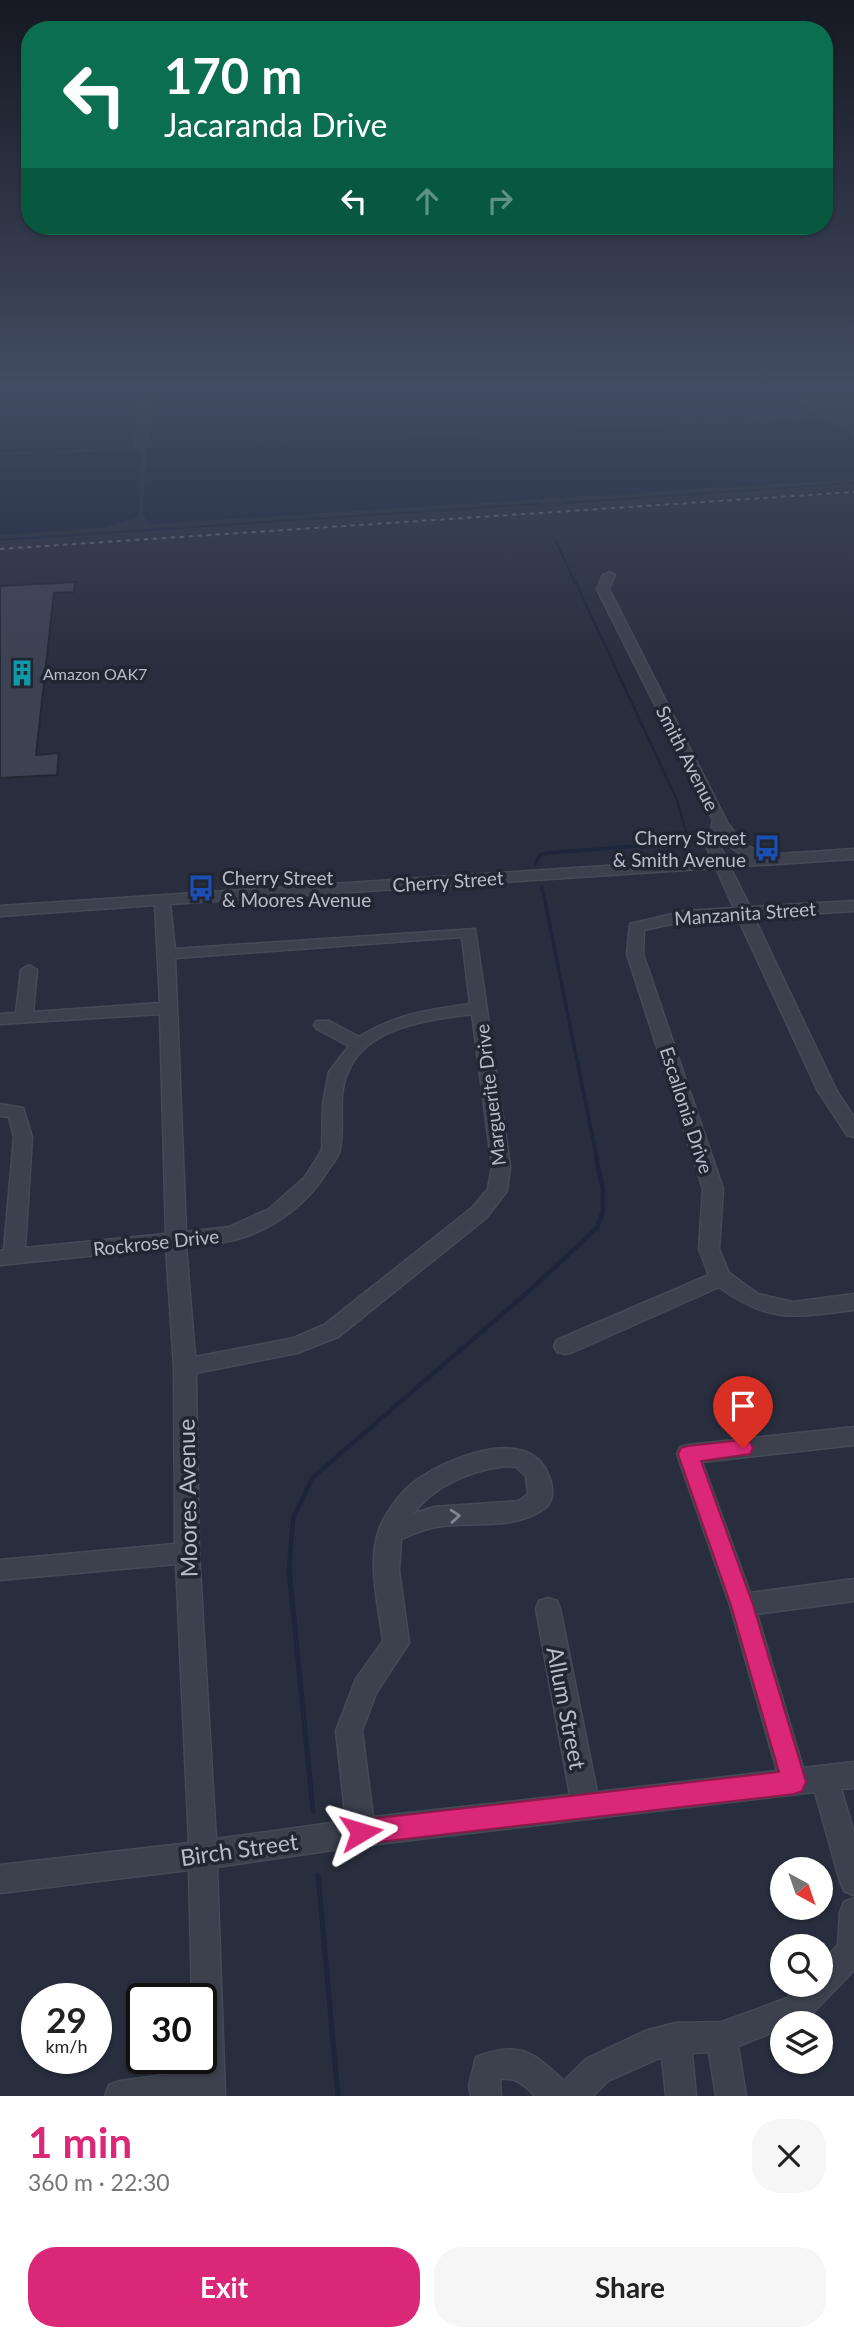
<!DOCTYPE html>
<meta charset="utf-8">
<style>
:root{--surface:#fff;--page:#f6f6f6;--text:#222;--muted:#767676;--accent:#db2777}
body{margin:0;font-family:Lato,sans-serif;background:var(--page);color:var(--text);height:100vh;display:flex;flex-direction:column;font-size:26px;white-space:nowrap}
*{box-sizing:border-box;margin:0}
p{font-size:23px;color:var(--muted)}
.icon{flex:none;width:38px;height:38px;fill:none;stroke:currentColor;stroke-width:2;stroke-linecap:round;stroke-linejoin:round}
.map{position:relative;height:2096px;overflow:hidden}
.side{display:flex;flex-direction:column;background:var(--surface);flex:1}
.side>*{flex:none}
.hud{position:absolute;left:21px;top:21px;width:812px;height:214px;border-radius:28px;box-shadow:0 2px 5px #0004;background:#0b6e4f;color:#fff;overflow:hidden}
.needle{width:46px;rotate:140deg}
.controls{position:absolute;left:770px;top:1857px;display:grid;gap:14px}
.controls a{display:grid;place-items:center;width:63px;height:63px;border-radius:50%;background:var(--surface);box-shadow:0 2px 5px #0004;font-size:35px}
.speed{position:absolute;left:21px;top:1983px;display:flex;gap:14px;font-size:35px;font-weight:700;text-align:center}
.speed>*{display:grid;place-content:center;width:91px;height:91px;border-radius:50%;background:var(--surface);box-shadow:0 2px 5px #0004;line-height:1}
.speed small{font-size:18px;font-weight:400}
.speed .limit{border:4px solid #111;border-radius:10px;background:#fff;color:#111}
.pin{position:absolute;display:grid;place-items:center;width:60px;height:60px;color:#fff;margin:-72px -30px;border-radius:50% 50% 50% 0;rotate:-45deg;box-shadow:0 0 7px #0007}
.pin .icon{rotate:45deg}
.me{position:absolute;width:77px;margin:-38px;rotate:83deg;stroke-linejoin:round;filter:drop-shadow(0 0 5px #0008)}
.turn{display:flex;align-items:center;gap:24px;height:147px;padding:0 28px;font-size:32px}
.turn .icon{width:91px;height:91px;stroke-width:2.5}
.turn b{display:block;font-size:49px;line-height:60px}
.lanes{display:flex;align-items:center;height:66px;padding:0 28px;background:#0003;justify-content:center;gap:35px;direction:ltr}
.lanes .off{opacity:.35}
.round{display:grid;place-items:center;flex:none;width:74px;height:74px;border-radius:28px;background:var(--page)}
.overview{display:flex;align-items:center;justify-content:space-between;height:119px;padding:0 28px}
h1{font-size:42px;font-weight:700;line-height:52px;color:var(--accent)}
.primary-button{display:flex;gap:14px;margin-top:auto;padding:14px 28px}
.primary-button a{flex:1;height:80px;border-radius:28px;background:var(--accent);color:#fff;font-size:28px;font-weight:700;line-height:80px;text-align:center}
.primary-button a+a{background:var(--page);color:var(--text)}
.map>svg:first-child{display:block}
.water{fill:#1c253a}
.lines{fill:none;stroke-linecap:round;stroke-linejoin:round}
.stream-far4{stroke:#1c253a;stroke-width:2}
.stream-far3{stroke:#1c253a;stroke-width:2.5}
.stream-far2{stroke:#1c253a;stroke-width:3.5}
.stream-far1{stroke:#1c253a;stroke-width:4.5}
.stream{stroke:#1c253a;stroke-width:5}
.building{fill:#3b4252;stroke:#232834;stroke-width:2}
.minor-casing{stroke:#454a56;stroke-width:3}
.minor{fill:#3c414d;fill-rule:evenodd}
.rail{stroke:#5f6574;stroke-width:2;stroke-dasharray:4.5 4.5;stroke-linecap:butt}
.oneway{stroke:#808591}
.route{fill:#db2777;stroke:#8e194d;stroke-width:2}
.labels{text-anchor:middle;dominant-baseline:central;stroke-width:7;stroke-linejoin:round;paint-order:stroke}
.far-poi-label{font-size:16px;fill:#b8bcc8;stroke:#212632;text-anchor:start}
.street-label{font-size:19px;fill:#b8bcc8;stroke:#212632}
.poi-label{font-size:19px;fill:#b8bcc8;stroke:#212632;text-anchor:end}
.near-street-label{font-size:23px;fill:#b8bcc8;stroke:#212632}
</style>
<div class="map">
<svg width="854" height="2096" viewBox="0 0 854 2096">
<rect width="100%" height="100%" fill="#282e3d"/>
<g class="water">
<polygon points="61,384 140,384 133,447 0,453 0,386"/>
<polygon points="151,384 789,384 813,415 204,444 823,418 836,427 844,426 854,437 854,479 151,524 143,516 146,447 153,446 150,441"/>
<polygon points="131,450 141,452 139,517 104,528 0,535 0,455"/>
</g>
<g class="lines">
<g class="stream-far4">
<polyline points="140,384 142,445"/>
<polyline points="806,384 835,417"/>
<polyline points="536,503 548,506"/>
<polyline points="564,503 854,483"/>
<polyline points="555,539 575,583"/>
<polyline points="0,540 533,504 539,506"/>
</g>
<polyline class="stream-far3" points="575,581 677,800 687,836"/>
<g class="stream-far2">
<polyline points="535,864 540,855 547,853 676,843 688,834"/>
<polyline points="542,887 597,1159"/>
</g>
<polyline class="stream-far1" points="289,1571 293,1519 312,1478 529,1291 597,1228 603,1211 603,1190 596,1157"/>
<g class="stream">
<polyline points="289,1569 313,1811"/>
<polyline points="318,1875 338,2096"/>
</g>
</g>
<polygon class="building" points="75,582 74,592 54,593 36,755 59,753 57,775 0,778 0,586"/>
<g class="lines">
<g class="minor-casing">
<g id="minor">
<path d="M609,572l6,3 -6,14 119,235 15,19 21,12 90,-6v10l-124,8 20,40 104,-6v10l-100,6 82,173 18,27v20l-7,-2 -29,-44 -80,-173 -53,3 -41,9 -1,24 80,235 -4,60 10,24 29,21 35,8 61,-8v16c-59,7 -84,14 -135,-23l-146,65 -8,2 -8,-2 -3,-6 3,-6 152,-65 -10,-26 4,-60 -76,-235 3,-30 55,-13 49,-3 -18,-40 -546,36 5,45 300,-20 35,237 -3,25 -21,27 -148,119 -41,16 -101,20 3,180 17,286 130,-18 -10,-90 20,-52 27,-38c-4,-35 -16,-77 -4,-111 5,-15 21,-37 34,-47 30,-23 114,-60 135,-9 5,11 7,27 -3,34 -30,23 -74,13 -109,19 -12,2 -24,8 -35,12l-2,32 10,72 -33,50 -14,38 11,86 197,-22 -34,-186 3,-8 9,-3 9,3 3,8 37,183 180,-21 -47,-166 -53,-151 3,-7 8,-2 166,-18v18l-152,17 48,131 104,-14v22l-97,13 46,154 51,-6v26l-13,1 13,44v62l-10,-4 -4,-10 -25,-89 -454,54 -144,21 8,229h-120l4,-11 11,-4 74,-10v-13h7v-60h-9l-3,-128 -189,23v-28l189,-22 -13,-279 -176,16v-20l175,-16 -1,-177 -8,-119 -166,17v-14l4,-1 10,-113 -5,-20 -9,-1v-12l23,4 9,29 -7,111 141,-14 -6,-220 -160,10v-10l16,-1 5,-43 8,-5 8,5 -4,42 127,-9 -5,-98 -155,11v-10l712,-47 -5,-11 6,-28 -116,-231 6,-14zM724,839l9,10 12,8 -19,1 -5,-10zM462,937l8,67c-43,6 -73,10 -111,33l-30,-16h-12l-3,4 3,4 32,17 -20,26 -6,31 -1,47 -17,27 -36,32 -40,18 -43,5 -11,-274zM472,1014l20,152 -4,23 -16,19 -148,117 -30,13 -99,19 -9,-111c16,-2 33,-2 48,-6 40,-10 76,-38 96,-73 4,-5 9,-12 10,-18 5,-25 -3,-51 7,-75 18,-48 82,-54 125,-60zM507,1466l9,1 10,9 2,18 -9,7 -85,6 -21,7c21,-29 59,-44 94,-48z"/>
<path d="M854,1898v72l-47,49 -8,4h-17v6l-44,17 8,50h-30l-7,-44 -17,1 4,43h-30l-4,-39 -54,24 -15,15h-58c-11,-11 -18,-19 -35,-17l1,17h-30l-2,-10 7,-29c43,-17 57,-5 88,24l22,-22 59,-28 30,-8 47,-1 65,-24 13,-14h21v-21l17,-18 2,-33 4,-10z"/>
</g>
</g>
<use href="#minor" class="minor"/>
<polyline class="rail" points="0,549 854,492"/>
</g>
<defs><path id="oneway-chevron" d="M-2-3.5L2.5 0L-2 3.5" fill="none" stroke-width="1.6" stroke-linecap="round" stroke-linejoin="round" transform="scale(1.75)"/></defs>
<use class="oneway" href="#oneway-chevron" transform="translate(455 1516) rotate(-4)"/>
<linearGradient id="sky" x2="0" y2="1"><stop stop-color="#161922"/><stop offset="0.57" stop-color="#424c62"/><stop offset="1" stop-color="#424c62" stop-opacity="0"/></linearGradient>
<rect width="854" height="677" fill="url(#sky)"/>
<polygon class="route" points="743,1440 750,1442 753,1448 750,1454 701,1461 753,1605 806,1782 802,1791 794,1794 361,1844 352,1841 349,1832 352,1823 361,1820 779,1772 731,1605 678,1454 681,1448 688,1446"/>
<defs>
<g id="building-bare" transform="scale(2.1)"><path d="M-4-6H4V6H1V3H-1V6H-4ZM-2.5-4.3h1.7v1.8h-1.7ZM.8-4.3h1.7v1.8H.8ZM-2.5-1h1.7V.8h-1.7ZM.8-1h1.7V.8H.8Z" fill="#0f9aa8" stroke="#212632" stroke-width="2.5" paint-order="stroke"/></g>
<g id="bus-bare" transform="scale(2.1)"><path d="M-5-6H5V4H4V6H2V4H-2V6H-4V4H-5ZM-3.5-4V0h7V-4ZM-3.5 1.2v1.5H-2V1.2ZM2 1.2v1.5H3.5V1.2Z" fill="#1a4fb4" stroke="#212632" stroke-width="2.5" paint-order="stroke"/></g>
</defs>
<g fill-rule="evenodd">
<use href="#building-bare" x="22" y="673"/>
<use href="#bus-bare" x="767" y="848"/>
<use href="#bus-bare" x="201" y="888"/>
</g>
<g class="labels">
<g class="far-poi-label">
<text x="43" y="673">Amazon OAK7</text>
</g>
<g class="street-label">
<text transform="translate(688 758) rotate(63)">Smith Avenue</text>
<text transform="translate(448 881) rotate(-4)">Cherry Street</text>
<text transform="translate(745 913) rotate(-4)">Manzanita Street</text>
<text transform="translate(490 1095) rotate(-97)">Marguerite Drive</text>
<text transform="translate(687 1110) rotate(72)">Escallonia Drive</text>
<text transform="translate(156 1242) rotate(-6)">Rockrose Drive</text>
</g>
<g class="poi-label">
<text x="746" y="837">Cherry Street<tspan x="746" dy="22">&amp; Smith Avenue</tspan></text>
<text x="222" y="877" text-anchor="start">Cherry Street<tspan x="222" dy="22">&amp; Moores Avenue</tspan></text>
</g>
<g class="near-street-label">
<text transform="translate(187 1498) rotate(-91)">Moores Avenue</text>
<text transform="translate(567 1708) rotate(79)">Allum Street</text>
<text transform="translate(239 1849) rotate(-8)">Birch Street</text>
</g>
</g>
</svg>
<div class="controls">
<a><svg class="needle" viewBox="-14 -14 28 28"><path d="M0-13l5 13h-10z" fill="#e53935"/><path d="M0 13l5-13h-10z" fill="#767676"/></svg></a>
<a><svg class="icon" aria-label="search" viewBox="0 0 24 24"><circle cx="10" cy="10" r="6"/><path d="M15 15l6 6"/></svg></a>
<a><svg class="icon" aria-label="layers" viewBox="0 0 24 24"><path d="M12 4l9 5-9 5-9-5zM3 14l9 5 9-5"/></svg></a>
</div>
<div class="speed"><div>29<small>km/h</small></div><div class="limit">30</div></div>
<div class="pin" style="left:743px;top:1448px;background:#d93025"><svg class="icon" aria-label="arrive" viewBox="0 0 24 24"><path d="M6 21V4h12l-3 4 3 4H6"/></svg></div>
<svg class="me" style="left:361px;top:1832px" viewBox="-20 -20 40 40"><path d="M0-17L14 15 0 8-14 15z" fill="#db2777" stroke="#fff" stroke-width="4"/></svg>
<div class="hud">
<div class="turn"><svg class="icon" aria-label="left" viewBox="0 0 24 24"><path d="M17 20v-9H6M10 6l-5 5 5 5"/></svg><div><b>170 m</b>Jacaranda Drive</div></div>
<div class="lanes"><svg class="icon" aria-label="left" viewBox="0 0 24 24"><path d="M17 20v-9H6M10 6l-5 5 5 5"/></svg><svg class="icon off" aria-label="ahead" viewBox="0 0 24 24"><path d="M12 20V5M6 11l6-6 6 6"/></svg><svg class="icon off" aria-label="right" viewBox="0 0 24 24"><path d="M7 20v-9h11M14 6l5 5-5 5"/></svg></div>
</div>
</div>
<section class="side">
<div class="overview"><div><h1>1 min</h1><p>360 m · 22:30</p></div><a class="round"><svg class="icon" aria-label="close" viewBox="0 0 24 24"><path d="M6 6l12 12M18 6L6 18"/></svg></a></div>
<div class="primary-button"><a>Exit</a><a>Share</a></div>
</section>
